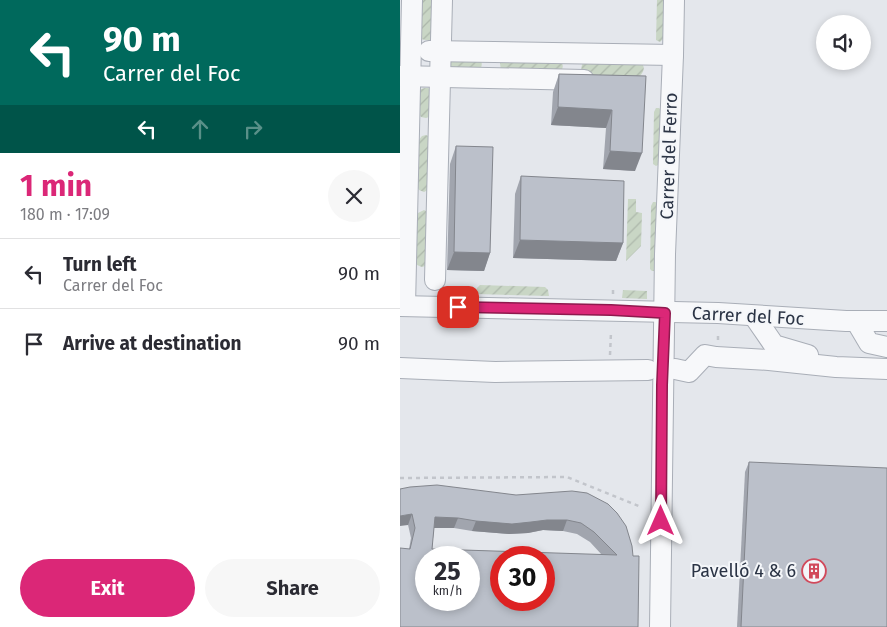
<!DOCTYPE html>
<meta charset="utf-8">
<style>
:root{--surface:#fff;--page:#f7f7f7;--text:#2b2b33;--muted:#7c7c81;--line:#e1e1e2;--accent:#db2777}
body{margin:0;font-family:"Fira Sans",sans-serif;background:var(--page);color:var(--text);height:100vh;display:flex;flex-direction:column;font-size:19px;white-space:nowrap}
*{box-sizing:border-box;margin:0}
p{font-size:16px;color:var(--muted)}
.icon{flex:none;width:28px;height:28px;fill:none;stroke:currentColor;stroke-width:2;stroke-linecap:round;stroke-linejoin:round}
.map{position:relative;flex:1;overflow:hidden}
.drawer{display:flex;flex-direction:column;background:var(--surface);width:400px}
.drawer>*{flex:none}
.guide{background:#00695c;color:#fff;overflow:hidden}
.buttons{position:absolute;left:416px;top:15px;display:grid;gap:10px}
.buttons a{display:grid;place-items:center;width:55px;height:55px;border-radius:50%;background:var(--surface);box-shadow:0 2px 8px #0003;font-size:25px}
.speed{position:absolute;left:15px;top:546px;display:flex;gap:10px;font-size:25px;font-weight:700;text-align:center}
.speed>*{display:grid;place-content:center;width:65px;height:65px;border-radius:50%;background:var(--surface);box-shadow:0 2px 8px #0003;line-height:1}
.speed small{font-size:12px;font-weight:400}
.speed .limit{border:8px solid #d22;background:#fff;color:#111}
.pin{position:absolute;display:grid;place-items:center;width:42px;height:42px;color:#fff;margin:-21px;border-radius:10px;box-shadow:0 2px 8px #0006}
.me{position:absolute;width:55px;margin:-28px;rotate:0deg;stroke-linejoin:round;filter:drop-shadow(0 0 4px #0008)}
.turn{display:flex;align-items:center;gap:18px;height:105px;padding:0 20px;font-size:22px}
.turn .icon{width:65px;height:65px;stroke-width:2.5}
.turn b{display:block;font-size:35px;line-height:42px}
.lanes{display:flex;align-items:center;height:48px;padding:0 20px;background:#0003;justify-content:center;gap:25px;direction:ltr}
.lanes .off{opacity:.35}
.round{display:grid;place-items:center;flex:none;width:52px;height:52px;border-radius:26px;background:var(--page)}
.headline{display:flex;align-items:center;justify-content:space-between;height:85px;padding:0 20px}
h1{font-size:30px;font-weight:700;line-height:38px;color:var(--accent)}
.cta{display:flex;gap:10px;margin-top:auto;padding:10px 20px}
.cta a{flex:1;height:58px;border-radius:30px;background:var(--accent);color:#fff;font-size:20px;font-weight:700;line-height:58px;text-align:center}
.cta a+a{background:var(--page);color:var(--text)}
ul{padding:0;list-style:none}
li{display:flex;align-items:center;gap:15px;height:70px;padding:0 20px;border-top:1px solid var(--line)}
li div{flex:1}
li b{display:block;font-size:19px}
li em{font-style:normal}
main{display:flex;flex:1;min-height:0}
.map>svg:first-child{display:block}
.garden{fill:url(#garden-furrows)}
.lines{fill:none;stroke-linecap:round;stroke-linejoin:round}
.minor-casing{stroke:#a9aeb7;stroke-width:22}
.path{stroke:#c2c5cb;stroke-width:2.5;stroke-dasharray:4 4;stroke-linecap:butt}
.minor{stroke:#f7f8fa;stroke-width:20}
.wall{fill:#a1a5ae;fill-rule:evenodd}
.shaded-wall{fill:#83868d}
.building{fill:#bbc0ca;stroke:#83868d;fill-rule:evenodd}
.route-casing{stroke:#8e194d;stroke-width:12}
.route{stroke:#db2777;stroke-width:9}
.labels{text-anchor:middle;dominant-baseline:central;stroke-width:4;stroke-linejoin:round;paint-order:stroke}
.street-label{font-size:18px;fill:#2b3445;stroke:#f4f6f9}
.poi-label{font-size:18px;fill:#2b3445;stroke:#f4f6f9;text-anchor:end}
</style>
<main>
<section class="drawer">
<div class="guide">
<div class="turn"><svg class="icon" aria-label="left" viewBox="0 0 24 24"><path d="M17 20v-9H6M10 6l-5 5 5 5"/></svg><div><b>90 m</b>Carrer del Foc</div></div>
<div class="lanes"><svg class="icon" aria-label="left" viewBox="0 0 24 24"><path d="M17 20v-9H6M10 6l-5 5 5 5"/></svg><svg class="icon off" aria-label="ahead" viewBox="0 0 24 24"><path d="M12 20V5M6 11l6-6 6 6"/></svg><svg class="icon off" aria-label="right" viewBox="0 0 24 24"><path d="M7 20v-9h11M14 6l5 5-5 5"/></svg></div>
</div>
<div class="headline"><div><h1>1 min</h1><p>180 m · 17:09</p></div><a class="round"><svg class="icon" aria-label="close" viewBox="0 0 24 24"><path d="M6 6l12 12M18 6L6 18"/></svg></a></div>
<ul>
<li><svg class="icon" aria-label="left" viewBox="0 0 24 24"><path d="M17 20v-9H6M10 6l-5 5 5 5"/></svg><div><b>Turn left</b><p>Carrer del Foc</p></div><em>90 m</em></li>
<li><svg class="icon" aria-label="arrive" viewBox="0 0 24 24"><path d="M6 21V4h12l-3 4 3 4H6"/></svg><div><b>Arrive at destination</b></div><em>90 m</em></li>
</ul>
<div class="cta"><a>Exit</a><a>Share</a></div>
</section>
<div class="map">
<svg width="487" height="627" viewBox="0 0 487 627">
<defs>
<pattern id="garden-furrows" width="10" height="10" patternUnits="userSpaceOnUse" patternTransform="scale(1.25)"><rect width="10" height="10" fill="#c9d6c5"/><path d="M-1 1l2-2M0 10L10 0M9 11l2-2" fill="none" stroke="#adb8ab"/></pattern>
</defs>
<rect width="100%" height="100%" fill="#e4e7ec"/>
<g class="garden">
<polygon points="18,0 35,0 34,38 30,41 21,39"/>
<polygon points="257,0 265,0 263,39 260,42 256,40"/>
<path d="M80,58c3,6 2,9 -2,14l-25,-2c-3,-4 -3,-7 -1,-11z"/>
<path d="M103,59l58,2c3,5 2,8 -2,13l-58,-3 -1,-8z"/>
<path d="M184,61l58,2c3,5 2,8 -2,13h-53l-5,-3c-1,-5 -1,-7 2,-12z"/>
<polygon points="25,88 28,88 32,90 32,116 26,118 21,117 18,112 19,93 21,89"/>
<polygon points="256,108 259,108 262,111 260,163 258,165 256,166 253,164 254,112"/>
<polygon points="26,135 30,137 30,189 24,192 19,190 17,186 18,141 22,136"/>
<polygon points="228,199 236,199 236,212 242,213 241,246 226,261"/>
<polygon points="253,202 255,202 259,203 255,271 252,271 250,269 251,206"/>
<polygon points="24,210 28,212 28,265 22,267 17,265 14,261 16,216 18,213"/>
<polygon points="80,285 145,287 148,290 149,296 76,294 77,288"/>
<polygon points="223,290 247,291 247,299 222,298"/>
</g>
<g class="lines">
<g class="minor-casing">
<g id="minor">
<polyline points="29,51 273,55"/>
<polyline points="0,76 184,80"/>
<polyline points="35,280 42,0"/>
<polyline points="0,306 318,313 446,321 487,321"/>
<polyline points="5,306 12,0"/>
<polyline points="354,316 374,345 408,355"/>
<polyline points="456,321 469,343 487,347"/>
<polyline points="0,368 95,372 248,370"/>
<polyline points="275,369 289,372 305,355 316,357 369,360 436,367 487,369"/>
<polyline points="260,627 265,254 273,55 274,0"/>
</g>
</g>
<g class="path">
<polyline points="213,294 213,286"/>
<polyline points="318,340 318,333"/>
<polyline points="210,355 211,332"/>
<polyline points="0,478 167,477 241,507"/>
</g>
<use href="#minor" class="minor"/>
</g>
<g class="wall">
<polygon points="159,74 246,76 235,171 203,169 206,128 151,125 153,92"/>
<polygon points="56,146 90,253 84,271 47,270 50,164"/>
<polygon points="121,176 223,243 216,261 113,258 115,194"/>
<polygon points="349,462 487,627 337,627 345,472"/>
<path d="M0,489l116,6 92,9 30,123 -229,-78 2,-11zM34,528h20l18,3 37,3 19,-1 15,-3 20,1 14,3 13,8 12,13 -170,-6z"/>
</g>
<g class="shaded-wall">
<polygon points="158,107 212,110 206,128 151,125"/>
<polygon points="210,151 242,153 235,171 203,169"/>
<polygon points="120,240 223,243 216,261 113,258"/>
<polygon points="54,252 90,253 84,271 47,270"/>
<polygon points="12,514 8,525 0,526 0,516"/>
<polygon points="35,517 58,518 54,528 32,528"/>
<polygon points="147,520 167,520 163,531 143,530 128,533 109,534 72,531 76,521"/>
</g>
<g class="building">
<polygon points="159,74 246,76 242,153 210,151 212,110 158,107"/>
<polygon points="56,146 93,147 90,253 54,252"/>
<polygon points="121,176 224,181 223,243 120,240"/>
<polygon points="349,462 487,468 487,627 341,627"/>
<path d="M37,485l79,10 56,-4 15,2 21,11 9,9 9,13 6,20 1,10h6l-1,71h-238v-79l10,1 5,-21 -3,-14 -12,2v-27l10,-2zM35,517l23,1 18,3 36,3 19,-2 16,-2h20l14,3 13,9 23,23 -185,-6zM26,558h43v42h-43zM101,558h43v42h-43z"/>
</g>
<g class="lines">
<g class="route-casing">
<polyline id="route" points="58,307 211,310 265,313 262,385 261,521"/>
</g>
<use href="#route" class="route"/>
</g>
<defs>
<g id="building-ring" transform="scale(1.25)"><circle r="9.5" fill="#f4f6f9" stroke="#d1495b" stroke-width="1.5"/><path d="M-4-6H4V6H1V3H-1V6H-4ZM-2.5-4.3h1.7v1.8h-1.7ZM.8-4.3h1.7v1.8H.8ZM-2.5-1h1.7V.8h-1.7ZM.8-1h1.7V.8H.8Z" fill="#d1495b"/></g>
</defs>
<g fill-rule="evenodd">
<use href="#building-ring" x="414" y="571"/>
</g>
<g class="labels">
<g class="street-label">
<text transform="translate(269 156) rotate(-88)">Carrer del Ferro</text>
<text transform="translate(348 316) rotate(3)">Carrer del Foc</text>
</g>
<g class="poi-label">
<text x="396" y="571">Pavelló 4 &amp; 6</text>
</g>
</g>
</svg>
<div class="buttons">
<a><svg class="icon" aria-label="sound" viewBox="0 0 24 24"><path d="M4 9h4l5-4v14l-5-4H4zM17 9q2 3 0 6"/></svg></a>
</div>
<div class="speed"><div>25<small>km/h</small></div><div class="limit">30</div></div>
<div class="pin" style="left:58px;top:307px;background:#d93025"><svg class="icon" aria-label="arrive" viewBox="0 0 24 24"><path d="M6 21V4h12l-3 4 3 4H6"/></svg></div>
<svg class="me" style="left:261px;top:521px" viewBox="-20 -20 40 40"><path d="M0-17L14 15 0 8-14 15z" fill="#db2777" stroke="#fff" stroke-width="4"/></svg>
</div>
</main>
